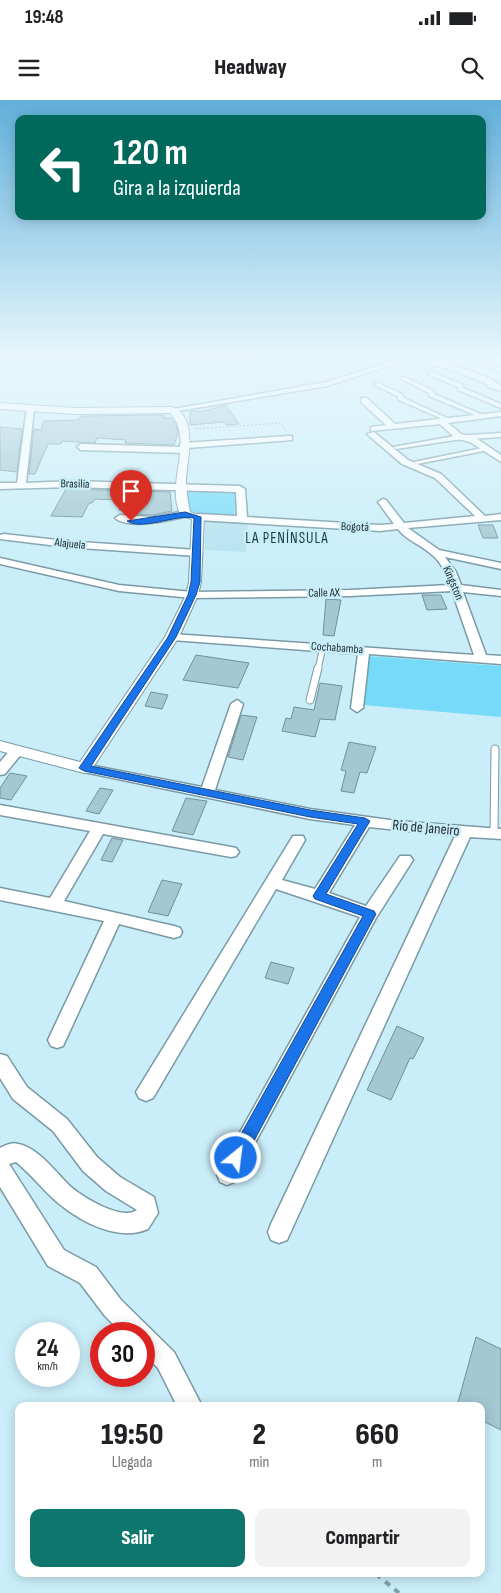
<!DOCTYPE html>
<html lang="es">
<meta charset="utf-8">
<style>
:root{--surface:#fff;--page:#f2f2f2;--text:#202124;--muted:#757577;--accent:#0f766e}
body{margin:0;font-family:"Sofia Sans Condensed",sans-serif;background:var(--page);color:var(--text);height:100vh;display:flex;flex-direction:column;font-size:19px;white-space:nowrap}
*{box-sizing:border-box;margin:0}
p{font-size:16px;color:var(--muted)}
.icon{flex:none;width:28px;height:28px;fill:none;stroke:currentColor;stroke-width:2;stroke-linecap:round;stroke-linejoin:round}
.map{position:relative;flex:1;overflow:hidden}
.side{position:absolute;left:15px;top:1302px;width:470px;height:175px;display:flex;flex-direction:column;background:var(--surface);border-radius:10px;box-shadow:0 2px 12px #0003}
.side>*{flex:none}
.banner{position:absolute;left:15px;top:15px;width:471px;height:105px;border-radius:10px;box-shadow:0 2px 12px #0003;background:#00695c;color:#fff;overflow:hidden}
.speed{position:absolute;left:15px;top:1222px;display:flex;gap:10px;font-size:25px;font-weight:700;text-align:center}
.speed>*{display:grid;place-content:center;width:65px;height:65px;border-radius:50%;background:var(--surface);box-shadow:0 2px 12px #0003;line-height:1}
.speed small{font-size:12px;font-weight:400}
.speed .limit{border:8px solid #d22;background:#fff;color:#111}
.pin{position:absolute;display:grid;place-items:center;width:42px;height:42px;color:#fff;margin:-51px -21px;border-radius:50% 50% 50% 0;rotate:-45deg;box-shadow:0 0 5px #0007}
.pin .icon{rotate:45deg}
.me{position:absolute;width:55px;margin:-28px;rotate:29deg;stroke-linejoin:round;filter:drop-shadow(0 0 4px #0008)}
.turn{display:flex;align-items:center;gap:18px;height:105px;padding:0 15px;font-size:22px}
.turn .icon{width:65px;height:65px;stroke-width:2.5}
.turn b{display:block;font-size:35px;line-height:42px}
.eta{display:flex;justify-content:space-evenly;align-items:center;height:85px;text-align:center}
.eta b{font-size:30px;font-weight:800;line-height:35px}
.cta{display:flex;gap:10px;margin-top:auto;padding:10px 15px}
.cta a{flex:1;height:58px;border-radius:10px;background:var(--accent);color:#fff;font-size:20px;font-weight:800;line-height:58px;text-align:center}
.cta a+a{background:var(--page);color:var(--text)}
.status{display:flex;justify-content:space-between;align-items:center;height:35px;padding:0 25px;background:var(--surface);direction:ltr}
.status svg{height:14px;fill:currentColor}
header{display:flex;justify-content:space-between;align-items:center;height:65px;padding:0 15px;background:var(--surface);font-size:22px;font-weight:800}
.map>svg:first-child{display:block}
.built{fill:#b6e2f0}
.green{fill:#76dbf8}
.building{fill:#a4c7d2;stroke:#70919b}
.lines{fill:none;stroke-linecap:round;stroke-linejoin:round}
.service-far1-casing{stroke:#799aa5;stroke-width:7}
.service-casing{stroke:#799aa5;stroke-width:9}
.pedestrian-casing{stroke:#799aa5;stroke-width:3}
.minor-casing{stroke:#799aa5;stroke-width:3}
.tertiary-casing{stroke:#799aa5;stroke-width:2}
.path-far1{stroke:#849fa7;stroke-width:1;stroke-dasharray:2 2;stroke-linecap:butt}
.path{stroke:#849fa7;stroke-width:4;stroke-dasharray:6 6;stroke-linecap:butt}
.service-far1{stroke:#fff;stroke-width:5}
.service{stroke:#fff;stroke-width:7}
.pedestrian{fill:#fff;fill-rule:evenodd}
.minor{fill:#fff;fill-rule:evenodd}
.tertiary{fill:#fff;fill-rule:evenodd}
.route{fill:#1a73e8;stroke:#114b97}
.labels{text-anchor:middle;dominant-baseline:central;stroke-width:5;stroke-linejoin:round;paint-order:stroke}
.far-street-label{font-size:12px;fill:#202e32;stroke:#caeef9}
.far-quarter-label{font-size:15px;letter-spacing:1px;fill:#1c3b44;stroke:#caeef9}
.street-label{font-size:15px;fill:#202e32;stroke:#caeef9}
</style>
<div class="status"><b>19:48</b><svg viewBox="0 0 49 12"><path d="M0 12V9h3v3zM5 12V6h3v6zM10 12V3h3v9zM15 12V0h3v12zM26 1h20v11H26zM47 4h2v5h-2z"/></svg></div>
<header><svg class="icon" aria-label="menu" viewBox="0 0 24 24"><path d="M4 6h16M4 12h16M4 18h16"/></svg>Headway<svg class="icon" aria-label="search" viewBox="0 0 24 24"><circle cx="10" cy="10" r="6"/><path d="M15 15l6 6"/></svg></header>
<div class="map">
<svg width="501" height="1493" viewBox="0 0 501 1493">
<rect width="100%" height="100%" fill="#caeef9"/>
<polygon class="built" points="205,420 248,423 246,452 205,450"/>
<g class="green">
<polygon points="186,389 237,390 234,416 187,412"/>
<polygon points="368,556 501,566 501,617 363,605"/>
</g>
<g class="building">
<polygon points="226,305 239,324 226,325 224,322 190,325 190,311 204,311"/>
<polygon points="164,315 163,318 171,318 176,325 178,333 174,345 125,343 126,340 97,338 95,343 62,341 61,344 48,344 35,374 29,374 34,329 41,330 44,321 79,320 81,316 86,316"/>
<polygon points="0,327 22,329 17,372 0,370"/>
<polygon points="66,389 170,392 172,411 152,415 130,414 133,410 119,410 119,400 95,399 92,403 89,403 82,417 51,416"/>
<polygon points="478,425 493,425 498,438 483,438"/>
<polygon points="422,495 441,495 447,509 427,510"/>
<polygon points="326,499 341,500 334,536 323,535"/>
<polygon points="196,555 249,563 238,588 183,580"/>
<polygon points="320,583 342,586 335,620 320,619 315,637 282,631 286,618 291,619 294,607 314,610"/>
<polygon points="151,592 168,595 162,609 145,606"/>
<polygon points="241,615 257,617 243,660 228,657"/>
<polygon points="349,642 376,647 367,673 360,672 354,693 341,691 346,671 341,670"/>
<polygon points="10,673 27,676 11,700 0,698 0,688"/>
<polygon points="100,688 113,690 99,714 86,711"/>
<polygon points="186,698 207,701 193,735 172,731"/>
<polygon points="112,738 123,740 112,762 101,760"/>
<polygon points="162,780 182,784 168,816 148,812"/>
<polygon points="271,862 294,868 288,884 265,878"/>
<polygon points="397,926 424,938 413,959 410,958 391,1000 367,990"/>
<polygon points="476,1237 501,1249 501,1330 481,1320 481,1306 457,1306"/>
</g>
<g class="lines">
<g class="service-far1-casing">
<polyline id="service-far1" points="318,569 323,547"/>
</g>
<g class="service-casing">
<g id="service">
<polyline points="310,600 318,568"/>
<polyline points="494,733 495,649"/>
</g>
</g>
<g class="pedestrian-casing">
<g id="pedestrian">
<polygon points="430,271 463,285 463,288 501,304 501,308 458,290 458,287 428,274"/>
<polygon points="401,277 405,277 434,291 434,294 485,316 480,317 429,296 429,293 401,279"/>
<polygon points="374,283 378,283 402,294 404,298 447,318 443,321 439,321 440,318 399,300 397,296 374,285"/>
<polygon points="501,333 501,337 455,340 396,349 393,347 455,336"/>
<polygon points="487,347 489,348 489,350 417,364 414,362"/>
</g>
</g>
<g class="minor-casing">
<g id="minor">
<polygon points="80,260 221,260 217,262 84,262"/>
<polygon points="397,260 408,260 327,286 172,312 168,310 326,282"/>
<polygon points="439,260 449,260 446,262 491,279 501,286 501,291 488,287 485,283 439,265 425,269 421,267"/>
<polygon points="470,260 480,260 501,268 501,272"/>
<polygon points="361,298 367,298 395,324 501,312 501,316 448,323 461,334 476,338 501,355 501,362 470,342 455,338 440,324 371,331 371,327 386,325 361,302"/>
<path d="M27,307l7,2 -8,74 45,-2 169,5 5,3 2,28 133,8 14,-1 -16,-22 5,-3 3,1 18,23 71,-7 -40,-38 -33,-14 -35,-30 7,-2 34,28 33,14 44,42 16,-2v6l-93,8 31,22 62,13v6l-56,-12 11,15 5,13 40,5v6l-38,-4 23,63 15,1v8l-132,-10 -6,54 -6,4 -6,-4 7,-54 -186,-14 -6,-3 6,-3 302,21 -22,-64 -102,5 -158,2 -73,-7 -119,-27v-6l119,27 73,7 158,-2 100,-5c-4,-11 -9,-24 -19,-31 -11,-10 -24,-13 -33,-25l-18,2 -182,-11 -5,-3 5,-3 39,2 -1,-24 -165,-5 -71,2v-6h17z"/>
<polygon points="289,336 292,336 292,340 187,348 187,352 184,353 81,350 77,347 81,344 180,347 180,344 183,343"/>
<path d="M185,411l3,1v4c-17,4 -58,14 -73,2l5,-3 32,2z"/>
<polygon points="4,434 66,441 197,450 202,453 197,456 66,447 0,439 0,435"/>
<polygon points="237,600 243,604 215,690 310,709 397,721 501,729 501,739 470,737 287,1140 279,1143 271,1140 268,1132 271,1124 455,736 369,727 329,793 366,806 400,756 410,756 413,760 376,818 234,1082 227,1085 220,1082 217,1075 220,1068 360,817 276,789 153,998 146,1001 139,998 136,992 293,736 303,736 305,740 282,780 315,789 355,725 310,719 84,672 77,668 84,664 202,687 231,604"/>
<polygon points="16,648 23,652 5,674 0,675 0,662 11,649"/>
<polygon points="0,705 231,747 236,748 239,752 236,756 231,757 103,734 64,801 174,826 180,828 182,832 180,836 174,838 119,824 63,946 57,948 51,946 48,940 104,821 0,800 0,788 50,798 90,731 0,715"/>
<path d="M0,954l7,2 20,31 40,32 30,38 23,20 34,20 4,16 -10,16c-30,13 -67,-7 -91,-27 -14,-12 -26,-28 -41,-40l-7,2 55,86 32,17 25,33 53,52 28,54h-25l-19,-38 -14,-14v-20h-21l-18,-18 -25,-33 -32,-17 -48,-79v-39c6,-3 12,-6 18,-4 20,3 39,30 53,43 13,11 51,34 66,23l-31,-19 -23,-20 -30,-40 -40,-32 -13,-21z"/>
</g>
</g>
<g class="tertiary-casing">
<path id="tertiary" d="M0,303l76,5 96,-1c27,10 15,52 14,73 0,11 2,21 4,32l14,5 -3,65 -3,13 -19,42 -89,135 -6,1 -84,-22v-10l80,21 85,-125 21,-42 3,-13 3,-63 -11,-3c-17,-32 15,-75 -11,-103l-94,1 -76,-5z"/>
</g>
<g class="path-far1">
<polyline points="227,264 260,260"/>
<polyline points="0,272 56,275 161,271"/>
<polyline points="195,329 281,323 285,330"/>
</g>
<polyline class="path" points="376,1474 399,1493"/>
<use href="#service-far1" class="service-far1"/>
<use href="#service" class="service"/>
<use href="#pedestrian" class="pedestrian"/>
<use href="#minor" class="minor"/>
<use href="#tertiary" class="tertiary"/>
</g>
<linearGradient id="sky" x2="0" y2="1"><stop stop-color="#60afda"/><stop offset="0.55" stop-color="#e7f7fc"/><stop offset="1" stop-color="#e7f7fc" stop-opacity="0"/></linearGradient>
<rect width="501" height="469" fill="url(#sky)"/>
<path class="route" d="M185,412l16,5 -1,65 -4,13 -20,42 -85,129 219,44 55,8 5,3 -44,73 48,17 2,3 -134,249 -6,2 -5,-2 -2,-5 2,-6 132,-236 -48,-17 -2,-3 45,-72 -48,-7 -226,-46 -5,-3 89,-131 20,-42 3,-13 3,-64c-19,-4 -52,13 -67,3z"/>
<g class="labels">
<g class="far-street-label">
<text transform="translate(75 384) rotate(1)">Brasilia</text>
<text transform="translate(355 427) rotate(2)">Bogotá</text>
<text transform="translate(70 444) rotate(6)">Alajuela</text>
<text transform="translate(453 483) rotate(67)">Kingston</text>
<text transform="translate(324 493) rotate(-1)">Calle AX</text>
<text transform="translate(337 548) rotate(4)">Cochabamba</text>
</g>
<g class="far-quarter-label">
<text x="287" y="438">LA PENÍNSULA</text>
</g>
<g class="street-label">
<text transform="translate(426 728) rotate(5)">Río de Janeiro</text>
</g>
</g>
</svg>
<div class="speed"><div>24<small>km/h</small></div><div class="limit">30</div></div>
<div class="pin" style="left:131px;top:421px;background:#d93025"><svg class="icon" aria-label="arrive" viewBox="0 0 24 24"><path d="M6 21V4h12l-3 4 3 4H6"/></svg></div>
<svg class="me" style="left:236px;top:1058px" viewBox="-20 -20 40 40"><circle r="17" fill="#1a73e8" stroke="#fff" stroke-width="3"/><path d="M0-11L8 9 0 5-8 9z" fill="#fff"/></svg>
<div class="banner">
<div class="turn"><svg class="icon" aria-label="left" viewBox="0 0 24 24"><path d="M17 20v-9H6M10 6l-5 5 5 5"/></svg><div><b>120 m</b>Gira a la izquierda</div></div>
</div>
<section class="side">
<div class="eta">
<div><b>19:50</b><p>Llegada</p></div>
<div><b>2</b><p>min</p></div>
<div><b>660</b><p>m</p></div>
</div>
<div class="cta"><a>Salir</a><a>Compartir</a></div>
</section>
</div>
